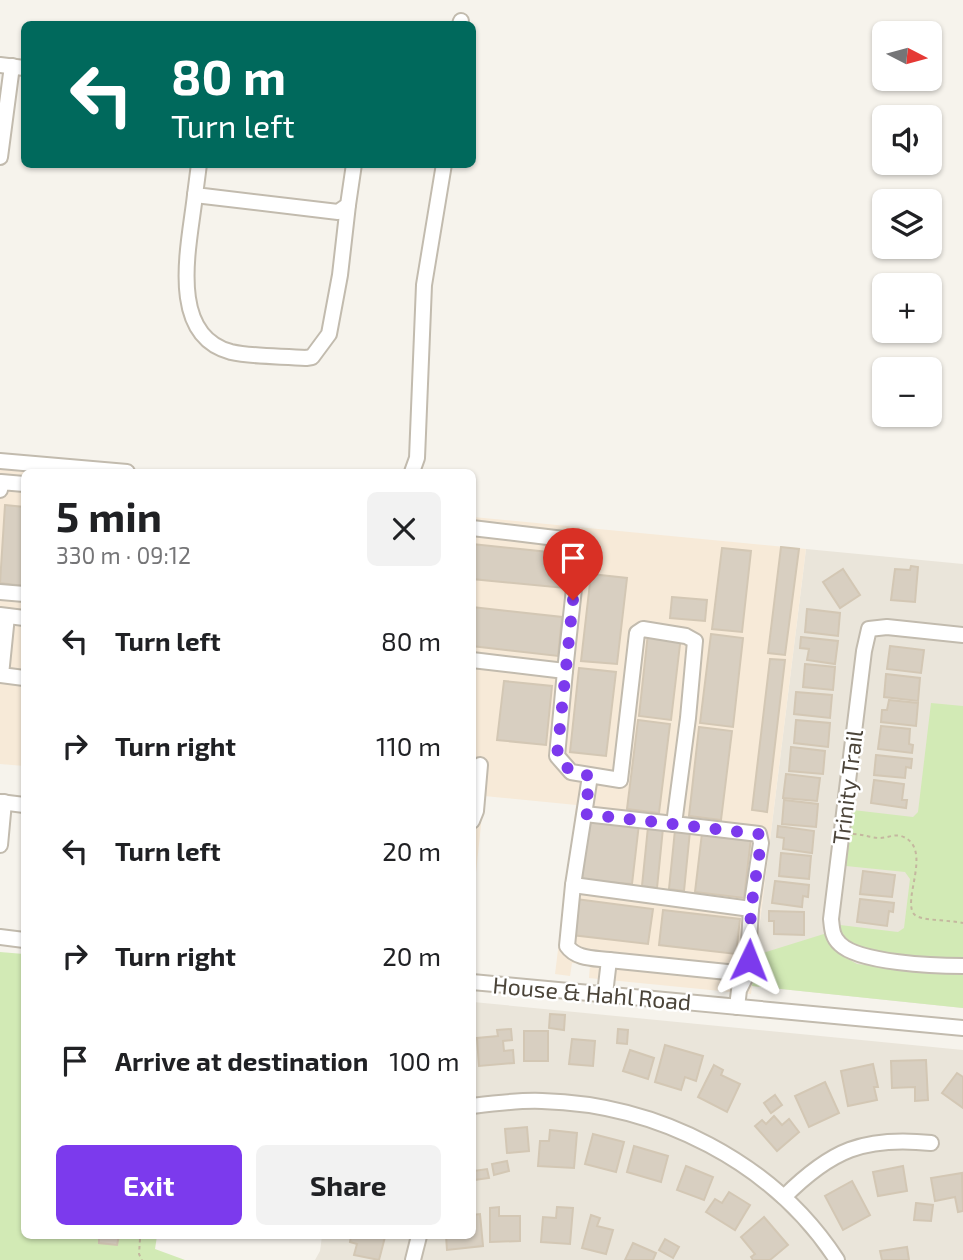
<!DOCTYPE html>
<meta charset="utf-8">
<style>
:root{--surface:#fff;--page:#f2f2f2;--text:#202124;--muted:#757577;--accent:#7c3aed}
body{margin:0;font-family:"Exo 2",sans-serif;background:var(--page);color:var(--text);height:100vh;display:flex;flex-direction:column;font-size:26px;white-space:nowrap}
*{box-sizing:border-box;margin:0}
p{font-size:23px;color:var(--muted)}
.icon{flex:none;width:38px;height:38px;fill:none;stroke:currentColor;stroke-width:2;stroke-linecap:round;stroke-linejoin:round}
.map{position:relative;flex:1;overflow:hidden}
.side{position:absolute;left:21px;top:469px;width:455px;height:770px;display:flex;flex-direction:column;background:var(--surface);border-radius:10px;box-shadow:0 2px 5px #0004}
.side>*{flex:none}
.guide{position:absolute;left:21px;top:21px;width:455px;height:147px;border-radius:10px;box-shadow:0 2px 5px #0004;background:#00695c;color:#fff;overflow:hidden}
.needle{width:46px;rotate:96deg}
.fabs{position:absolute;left:872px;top:21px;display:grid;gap:14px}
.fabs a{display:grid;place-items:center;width:70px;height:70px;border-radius:10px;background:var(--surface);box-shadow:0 2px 5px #0004;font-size:35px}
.pin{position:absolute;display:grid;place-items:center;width:60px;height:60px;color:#fff;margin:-72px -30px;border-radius:50% 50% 50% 0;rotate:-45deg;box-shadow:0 0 7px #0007}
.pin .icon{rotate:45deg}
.me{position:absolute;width:77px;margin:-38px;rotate:2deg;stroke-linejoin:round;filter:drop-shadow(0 0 5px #0008)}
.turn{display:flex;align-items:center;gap:24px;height:147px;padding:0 35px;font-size:32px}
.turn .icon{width:91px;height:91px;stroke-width:2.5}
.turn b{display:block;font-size:49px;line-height:60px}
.round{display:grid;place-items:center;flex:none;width:74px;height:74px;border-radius:10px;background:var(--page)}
.head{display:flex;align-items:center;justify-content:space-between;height:119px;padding:0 35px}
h1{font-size:42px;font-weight:700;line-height:52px}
.primary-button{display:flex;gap:14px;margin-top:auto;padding:14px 35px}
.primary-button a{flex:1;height:80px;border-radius:10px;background:var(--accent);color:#fff;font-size:28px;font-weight:700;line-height:80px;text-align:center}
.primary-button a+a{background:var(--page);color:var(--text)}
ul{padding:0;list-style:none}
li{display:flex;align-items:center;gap:21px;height:105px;padding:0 35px}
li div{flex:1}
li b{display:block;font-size:26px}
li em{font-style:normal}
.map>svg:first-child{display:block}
.residential{fill:#eae5da}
.commercial{fill:#f7ead8}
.green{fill:#d2eab5}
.building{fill:#d8cfc1;stroke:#d3c7b4;stroke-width:2}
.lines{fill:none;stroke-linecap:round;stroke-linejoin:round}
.minor-casing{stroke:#c2bbae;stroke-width:18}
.path{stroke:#c4b79f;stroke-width:2;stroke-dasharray:3.5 3.5;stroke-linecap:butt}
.minor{stroke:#fff;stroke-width:14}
.route{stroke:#7c3aed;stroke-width:12;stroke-dasharray:0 21.6}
.labels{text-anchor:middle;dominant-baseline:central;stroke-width:5;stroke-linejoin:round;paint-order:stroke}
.street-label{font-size:23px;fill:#4b4439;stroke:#fff}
</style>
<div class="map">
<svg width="963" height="1260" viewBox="0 0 963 1260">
<rect width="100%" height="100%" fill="#f6f3ec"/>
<g class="residential">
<polygon points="806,549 963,564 963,1008 752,986"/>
<polygon points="473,1002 963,1050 963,1260 315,1260 320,1251 322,1236 472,1236"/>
</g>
<g class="commercial">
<polygon points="0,467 58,472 24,472 24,766 0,764"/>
<polygon points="473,517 806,549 751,994 589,978 590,965 572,963 570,976 555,974 576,805 484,796 473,902"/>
</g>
<g class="green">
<path d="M931,703l32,3v255c-23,-1 -98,-4 -114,-17 -6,-4 -8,-12 -9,-19l58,7 6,-4 6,-49 -5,-7 -59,-6 7,-56 60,7 5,-5z"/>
<polygon points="827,933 841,955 857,964 963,975 963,1008 752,986 756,955"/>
<polygon points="0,952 24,954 24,1236 157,1236 155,1249 185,1260 0,1260"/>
</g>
<g class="building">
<polygon points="5,505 24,507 24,586 0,583"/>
<polygon points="472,544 568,554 565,588 472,579"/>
<polygon points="781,547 799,549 785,655 768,653"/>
<polygon points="722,548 751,551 742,632 712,629"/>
<polygon points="911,566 918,567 915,602 891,600 895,569 910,570"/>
<polygon points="843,569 860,595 840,608 823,582"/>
<polygon points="591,574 627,578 617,664 581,661"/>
<polygon points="672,597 707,600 705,621 670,618"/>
<polygon points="472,607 562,617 558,656 472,646"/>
<polygon points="807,609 840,613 838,636 805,632"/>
<polygon points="648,633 681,636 671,720 639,716"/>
<polygon points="711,634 743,638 733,727 700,723"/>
<polygon points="801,637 838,641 835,664 807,660 809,649 800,648"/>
<polygon points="890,646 924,650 921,673 887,669"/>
<polygon points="770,659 785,660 767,812 752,810"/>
<polygon points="805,664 835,667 833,690 803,687"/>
<polygon points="579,668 616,672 606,756 570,752"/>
<polygon points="886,674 920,678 918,701 884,697"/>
<polygon points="504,681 552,686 546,745 497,740"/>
<polygon points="796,692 832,695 830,718 794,714"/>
<polygon points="889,700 918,703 916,726 881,722 882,710 887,710"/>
<polygon points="638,720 670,724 659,813 627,809"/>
<polygon points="796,720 830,723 828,747 794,743"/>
<polygon points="881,726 910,729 909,744 913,745 912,753 878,749"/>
<polygon points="699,727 732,731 721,820 689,816"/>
<polygon points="791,747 825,751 823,774 789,771"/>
<polygon points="876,755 912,759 911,768 906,767 905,778 874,775"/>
<polygon points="786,774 820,778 817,801 783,798"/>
<polygon points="874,780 904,784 902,800 907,800 906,808 871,803"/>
<polygon points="784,800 818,804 816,827 782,824"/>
<polygon points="588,819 639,824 632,884 582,880"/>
<polygon points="778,826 814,831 812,853 783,849 784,838 777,837"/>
<polygon points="648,827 663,828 657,888 642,886"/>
<polygon points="675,830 690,831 684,891 669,889"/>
<polygon points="702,833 751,838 744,898 695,892"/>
<polygon points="781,853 811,856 809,879 779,876"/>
<polygon points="863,871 895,875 892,897 860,894"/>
<polygon points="775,881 809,885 808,897 803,896 802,907 772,903"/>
<polygon points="576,899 653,909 648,944 572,935"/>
<polygon points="860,899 894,903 893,912 889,911 887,926 857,922"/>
<polygon points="663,910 740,919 736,954 659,945"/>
<polygon points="769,911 804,912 804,935 774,934 774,921 769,921"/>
<polygon points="550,1014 565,1015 564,1030 549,1028"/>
<polygon points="511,1029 512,1040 503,1041 504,1051 513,1050 514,1063 479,1066 477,1038 498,1036 497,1030"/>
<polygon points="618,1029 628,1030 627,1044 617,1043"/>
<rect x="524" y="1031" width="24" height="30"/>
<polygon points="572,1039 595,1041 593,1066 569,1064"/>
<polygon points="665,1045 703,1056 696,1081 685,1077 681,1090 655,1082"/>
<polygon points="630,1050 654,1058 648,1079 623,1071"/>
<polygon points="926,1060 928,1100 915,1101 915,1087 892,1088 891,1061"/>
<polygon points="873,1064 878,1087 874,1087 877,1100 848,1106 841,1071"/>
<polygon points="714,1065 723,1070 721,1075 740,1084 727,1112 698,1097"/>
<polygon points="957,1073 963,1077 963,1108 942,1093"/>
<polygon points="825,1082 839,1113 809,1127 795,1096"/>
<polygon points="775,1095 782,1105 771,1113 764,1103"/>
<polygon points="774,1116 782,1125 789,1119 799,1132 777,1151 755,1126 762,1120 766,1124"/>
<polygon points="527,1127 529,1151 507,1153 505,1129"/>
<polygon points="550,1130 577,1133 574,1168 538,1166 540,1141 549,1141"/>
<polygon points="593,1134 624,1142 616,1172 585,1164"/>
<polygon points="634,1146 668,1156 661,1182 627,1172"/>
<polygon points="507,1161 509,1171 494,1175 492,1164"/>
<polygon points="686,1166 713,1177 704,1200 677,1190"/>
<polygon points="903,1166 907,1191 878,1196 873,1172"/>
<polygon points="487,1169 489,1178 474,1180 473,1171"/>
<polygon points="962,1173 963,1211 958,1212 955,1197 935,1201 931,1178"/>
<polygon points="852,1181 870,1215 843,1230 825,1196"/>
<polygon points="729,1192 750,1205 735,1230 706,1212 715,1199 722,1203"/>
<polygon points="916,1203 933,1205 931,1221 914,1220"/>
<polygon points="499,1207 499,1216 520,1216 520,1241 490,1242 490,1208"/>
<polygon points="557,1207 573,1208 570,1244 541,1242 543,1217 556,1218"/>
<polygon points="480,1214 483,1246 447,1250 446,1236 472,1236 472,1215"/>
<polygon points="591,1215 600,1218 597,1226 613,1230 606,1254 582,1248"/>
<polygon points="764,1217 788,1245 770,1260 753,1260 751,1257 755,1254 741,1237"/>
<polygon points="99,1236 119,1236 117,1245 99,1243"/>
<polygon points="350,1236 385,1237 379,1260 354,1255 357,1244 350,1242 351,1236"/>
<polygon points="665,1239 679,1247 673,1258 659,1250"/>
<polygon points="633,1243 656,1253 653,1260 625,1260"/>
<polygon points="907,1247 909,1260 882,1260 880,1251"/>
</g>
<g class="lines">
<g class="minor-casing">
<g id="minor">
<polyline points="460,24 461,21"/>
<polyline points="0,65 24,68"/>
<polyline points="0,157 12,66"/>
<polyline points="199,164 195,195 338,212 348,205 354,164"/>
<path d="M195,195c-5,47 -29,140 36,157 22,5 52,4 75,6l6,-1 17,-23 11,-59 8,-70"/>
<polyline points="0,461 127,472"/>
<polyline points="412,472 417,458 424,285 444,164"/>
<polyline points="0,490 1,482 24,484"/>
<polyline points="472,528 564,539 571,542 578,552 565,671"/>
<polyline points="0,592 24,594"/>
<polyline points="0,615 24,618"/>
<polyline points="7,616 1,675 24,678"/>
<path d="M963,635l-76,-8 -18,2 -5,22 -33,268c1,9 1,18 9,25 19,19 95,22 123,22"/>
<polyline points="472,660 565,671 557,756 571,772 620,780 637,633 643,629 686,636 695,641 688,718 674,824 759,834 761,843 751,909 747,974 739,990 737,1007"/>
<path d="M590,776l-17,109 -6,61c9,13 27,12 42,14"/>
<polyline points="0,802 24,805"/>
<polyline points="585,814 674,824"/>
<polyline points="472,821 476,811 480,765"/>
<polyline points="0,845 4,802"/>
<polyline points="573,885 751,909"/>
<polyline points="0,937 24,940"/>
<polyline points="472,982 963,1028"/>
<polyline points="605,994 609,960 747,974"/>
<path d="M472,1106c24,-3 47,-6 70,-5 116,3 231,61 295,159"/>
<path d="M784,1197c47,-47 80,-61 147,-54"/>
<polyline points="413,1260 419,1236"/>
</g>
</g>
<g class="path">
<path d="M853,834c9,0 18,4 27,4 7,0 14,-4 21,-2 34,11 -1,66 14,79 7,6 37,5 48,8"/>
<polyline points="140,1239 139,1254 142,1260"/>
</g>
<use href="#minor" class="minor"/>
</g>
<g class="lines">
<polyline class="route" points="573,600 557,756 571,772 590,776 585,814 759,834 761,843 751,909 749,960"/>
</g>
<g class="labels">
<g class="street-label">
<text transform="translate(847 787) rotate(-83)">Trinity Trail</text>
<text transform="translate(592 993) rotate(5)">House &amp; Hahl Road</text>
</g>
</g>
</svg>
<div class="fabs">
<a><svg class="needle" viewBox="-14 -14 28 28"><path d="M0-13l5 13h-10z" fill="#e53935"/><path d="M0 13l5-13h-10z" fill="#757577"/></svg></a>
<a><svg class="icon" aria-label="sound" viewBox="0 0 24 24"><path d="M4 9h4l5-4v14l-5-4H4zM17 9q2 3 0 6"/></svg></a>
<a><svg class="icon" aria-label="layers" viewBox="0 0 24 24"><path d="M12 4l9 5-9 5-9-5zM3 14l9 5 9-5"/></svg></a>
<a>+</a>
<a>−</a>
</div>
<div class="pin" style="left:573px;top:600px;background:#d93025"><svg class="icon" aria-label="arrive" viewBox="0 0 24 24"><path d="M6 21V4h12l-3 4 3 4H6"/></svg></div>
<svg class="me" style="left:749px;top:960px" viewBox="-20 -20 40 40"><path d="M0-17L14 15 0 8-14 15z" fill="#7c3aed" stroke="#fff" stroke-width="4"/></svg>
<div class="guide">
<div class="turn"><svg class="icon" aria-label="left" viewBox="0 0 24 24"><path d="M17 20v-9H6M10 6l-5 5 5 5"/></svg><div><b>80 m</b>Turn left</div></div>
</div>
<section class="side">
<div class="head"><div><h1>5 min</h1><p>330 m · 09:12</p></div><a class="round"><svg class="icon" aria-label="close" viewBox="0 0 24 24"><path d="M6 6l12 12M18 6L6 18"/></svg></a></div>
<ul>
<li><svg class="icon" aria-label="left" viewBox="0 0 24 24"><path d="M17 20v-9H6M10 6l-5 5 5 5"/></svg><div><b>Turn left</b></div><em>80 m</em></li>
<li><svg class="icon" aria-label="right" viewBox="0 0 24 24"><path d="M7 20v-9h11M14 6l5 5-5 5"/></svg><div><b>Turn right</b></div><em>110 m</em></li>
<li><svg class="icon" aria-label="left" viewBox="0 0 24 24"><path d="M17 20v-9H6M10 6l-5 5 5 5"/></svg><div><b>Turn left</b></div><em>20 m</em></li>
<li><svg class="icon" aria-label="right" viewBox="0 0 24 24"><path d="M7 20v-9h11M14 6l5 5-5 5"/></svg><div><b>Turn right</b></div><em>20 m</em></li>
<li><svg class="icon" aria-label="arrive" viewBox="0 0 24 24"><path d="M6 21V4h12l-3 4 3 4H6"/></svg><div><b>Arrive at destination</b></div><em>100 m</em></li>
</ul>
<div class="primary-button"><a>Exit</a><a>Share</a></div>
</section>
</div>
